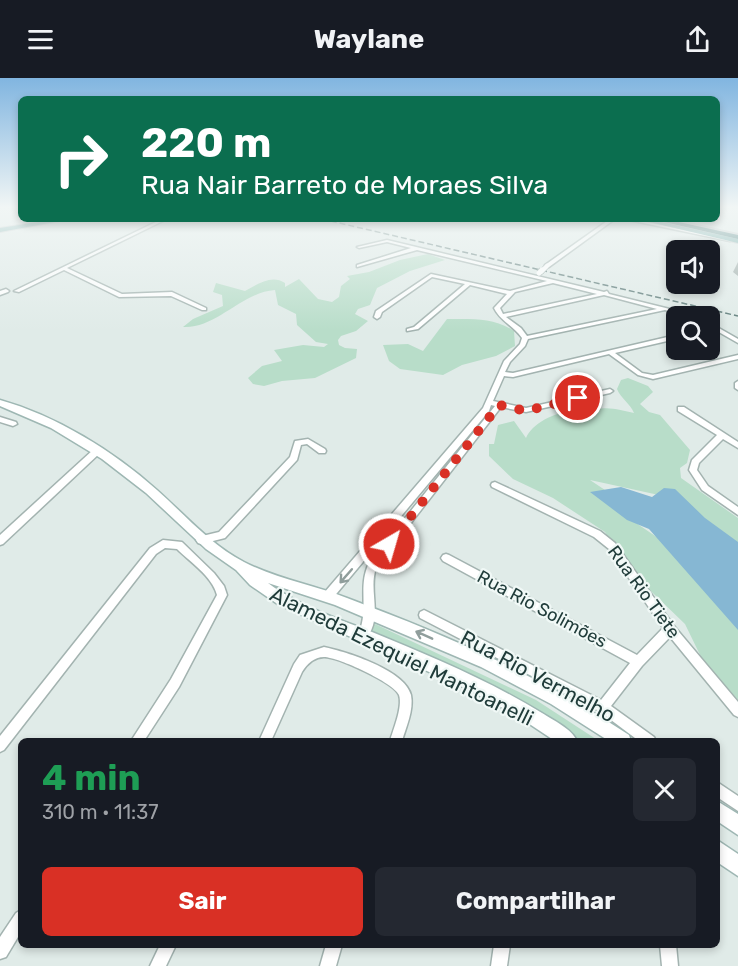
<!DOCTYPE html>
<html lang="pt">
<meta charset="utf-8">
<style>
:root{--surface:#171b24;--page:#242831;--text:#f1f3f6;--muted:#9ea1a6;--accent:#d93025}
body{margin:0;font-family:Rubik,sans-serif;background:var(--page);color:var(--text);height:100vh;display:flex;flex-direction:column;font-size:22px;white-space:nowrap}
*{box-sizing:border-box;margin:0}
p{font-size:20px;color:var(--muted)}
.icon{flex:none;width:33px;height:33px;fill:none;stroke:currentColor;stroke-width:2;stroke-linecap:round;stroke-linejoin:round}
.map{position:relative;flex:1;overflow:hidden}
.sheet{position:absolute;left:18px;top:660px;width:702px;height:210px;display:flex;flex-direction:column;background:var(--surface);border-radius:9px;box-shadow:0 3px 9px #0003}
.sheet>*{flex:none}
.top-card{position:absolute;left:18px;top:18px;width:702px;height:126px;border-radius:9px;box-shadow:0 3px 9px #0003;background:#0b6e4f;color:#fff;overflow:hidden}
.buttons{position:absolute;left:666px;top:162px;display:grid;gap:12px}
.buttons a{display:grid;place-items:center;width:54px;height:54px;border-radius:9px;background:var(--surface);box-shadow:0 3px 9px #0003;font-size:30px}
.pin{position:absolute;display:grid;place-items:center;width:51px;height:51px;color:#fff;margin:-26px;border:3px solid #fff;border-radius:50%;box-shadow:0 2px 6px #0007}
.me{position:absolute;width:66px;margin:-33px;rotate:38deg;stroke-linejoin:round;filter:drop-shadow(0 0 4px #0008)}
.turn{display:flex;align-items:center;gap:21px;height:126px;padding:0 24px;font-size:27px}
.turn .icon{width:78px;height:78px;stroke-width:2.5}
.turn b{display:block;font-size:42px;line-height:51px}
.round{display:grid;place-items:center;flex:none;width:63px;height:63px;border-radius:9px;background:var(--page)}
.headline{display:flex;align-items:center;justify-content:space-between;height:102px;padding:0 24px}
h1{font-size:36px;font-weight:700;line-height:45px;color:#1e9e55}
.cta{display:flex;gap:12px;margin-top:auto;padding:12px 24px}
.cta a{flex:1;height:69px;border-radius:9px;background:var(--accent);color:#fff;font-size:24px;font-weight:700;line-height:69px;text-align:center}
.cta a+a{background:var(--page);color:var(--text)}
header{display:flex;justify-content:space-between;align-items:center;height:78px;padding:0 24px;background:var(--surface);font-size:27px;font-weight:700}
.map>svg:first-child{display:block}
.green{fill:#b8ddc9}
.water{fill:#86b7d3}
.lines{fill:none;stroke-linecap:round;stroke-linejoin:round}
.minor-casing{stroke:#a3b3b0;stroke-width:3}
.secondary-casing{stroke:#9eb7b3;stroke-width:3}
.primary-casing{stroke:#c1c8c8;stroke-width:2}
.motorway-casing{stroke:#c1c8c8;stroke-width:4}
.minor{fill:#fff;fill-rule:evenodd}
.secondary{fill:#fff;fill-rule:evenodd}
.primary{fill:#63a29f;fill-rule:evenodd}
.motorway{fill:#2b6969;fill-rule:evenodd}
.rail{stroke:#5a7876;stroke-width:1.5;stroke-dasharray:6 3;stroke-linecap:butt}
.minor-bridge-far1-casing{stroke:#a3b3b0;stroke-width:6;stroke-linecap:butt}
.minor-bridge-casing{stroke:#a3b3b0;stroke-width:7;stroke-linecap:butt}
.minor-bridge-far1{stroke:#fff;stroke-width:4.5}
.minor-bridge{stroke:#fff;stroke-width:5}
.wall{fill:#9caaa7}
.oneway{stroke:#909e9c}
.route{stroke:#d93025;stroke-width:10;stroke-dasharray:0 18}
.labels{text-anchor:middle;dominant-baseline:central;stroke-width:4.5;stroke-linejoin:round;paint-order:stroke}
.street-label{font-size:18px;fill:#203c3a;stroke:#f0f8f6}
.near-street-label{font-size:21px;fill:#203c3a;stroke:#f0f8f6}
</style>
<header><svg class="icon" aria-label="menu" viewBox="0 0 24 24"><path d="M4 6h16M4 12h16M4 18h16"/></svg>Waylane<svg class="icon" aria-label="share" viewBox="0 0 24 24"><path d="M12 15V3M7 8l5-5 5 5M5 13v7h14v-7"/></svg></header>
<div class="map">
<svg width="738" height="888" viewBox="0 0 738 888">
<rect width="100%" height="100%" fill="#e0ebe8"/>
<g class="green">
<path d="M428,176l17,6 -35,11 -33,17 -7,17 -12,4 -3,5 13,7 -12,10 -15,5 -3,4 1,5 6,3 12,1 -1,9 -41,20 -33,3 -18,5 -11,-2 -5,-6 14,-12 20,-5 -8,-11 29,-5 21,2 4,-3 -12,-2 -19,-17 -1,-11 -18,-9 -3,-15c-33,2 -59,39 -92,37l10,-8 30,-13 -1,-11 -9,-3 3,-9 29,8c13,-7 27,-17 40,-8v4l14,-8 19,20 14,3 7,-5 2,-11 9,-7 -3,-3 22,-4 31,-12z"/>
<path d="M447,241c23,0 47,-2 67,12l1,15 -19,10 -34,9 -19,10 -43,-6 -11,-8 -6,-16 25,-1 15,7z"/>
<path d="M628,300l20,8 5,6 -13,12 9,8 11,3 30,35 -3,13 -7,5 1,10 57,40v34l-70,-55 -78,-17 18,12 9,18 44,30 77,88v72l-36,-41 -17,-35 -58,-56 -22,-36 -52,-34 -40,-19 -24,-23v-12h5l4,-19 16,-4 12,17c7,-18 44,-34 62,-23 12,-12 31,-5 46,-2 -4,-10 -13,-14 -17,-24l4,-9z"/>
<polygon points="375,546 536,622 599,663 581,663 366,555"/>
</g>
<polygon class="water" points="621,409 652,419 664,410 675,411 705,440 738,464 738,552 649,451 627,442 590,414"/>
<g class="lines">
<g class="minor-casing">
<g id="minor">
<polygon points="162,141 167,141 67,190 122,216 172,214 206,230 206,232 202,232 171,218 119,219 64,192 19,214 14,213"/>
<polygon points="610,141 615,141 549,189 545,189 545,187"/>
<polygon points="624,141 632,141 732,162 730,163"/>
<path d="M387,162l217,52 3,-1 2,3 89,22h-8l-25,-6 -137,29 -3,7 -15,16 -5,10 8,1 163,-38v4l-61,14 27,20 11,2 85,-20v4l-85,20 -15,-4 -29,-21 -96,23 -9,-1 -11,25 33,7 84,-19 3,2 -3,2 -84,19 -25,-5 -125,161c-6,17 1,35 -2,53 -1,6 -4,12 -7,17l-4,2 -4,-2 -1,-3c12,-26 -1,-47 11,-72l126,-157 -4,-1 -2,6 -157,188 -4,1 -4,-1 -1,-3 1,-3 159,-185 21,-47 16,-17 2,-6c-9,-13 -21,-16 -28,-30l13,-14 -37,-9 -52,44 -11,2v-2l7,-2 51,-43 -33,-7 -50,35 -2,5 -3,2 -3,-2 2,-6 55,-37 79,17 37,-10 -130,-31 -60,17v-2l54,-17 -24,-6 -28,6 -2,-1zM553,205l44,11 -94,20 -3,-6 15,-16zM604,217l53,14 -130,27 -6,-8 -15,-11z"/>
<polygon points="6,211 9,213 8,214 0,217 0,213"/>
<polygon points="710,245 738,261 738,265 710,249"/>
<polygon points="738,303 738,312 735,310 735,305"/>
<polygon points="678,329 684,329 738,364 738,370 723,361 699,385 697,392 708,408 738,429 738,437 702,412 689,392 692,382 717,357 678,333"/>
<polygon points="0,339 16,344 17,346 13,348 0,344"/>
<polygon points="308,361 325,371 326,373 325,375 319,375 307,366 301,367 297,382 225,460 201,466 198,465 196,462 198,459 219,454 290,379 295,363"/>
<polygon points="97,370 101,373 100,375 3,466 0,467 0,457 94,371"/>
<polygon points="495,404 600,453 615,465 674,548 738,624 738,639 734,637 670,559 642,588 611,628 654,659 656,663 639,663 599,633 420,540 419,537 420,534 424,532 428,534 601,622 630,585 443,483 441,480 443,477 446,476 449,477 637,577 663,550 609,471 594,459 492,409 491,407 492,405"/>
<path d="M163,462l19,2 32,31 10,13 3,9 -48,92 -35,54h-13l40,-62 46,-84c-5,-19 -27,-33 -40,-46l-12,-1 -9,6 -152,196 -4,2v-16l150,-188z"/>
<path d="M324,569c23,5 81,23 87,48 3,15 -5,32 -9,46h-12c3,-11 13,-34 9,-46 -5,-12 -61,-38 -75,-38 -10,0 -17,7 -22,15l-31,69h-12l35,-77 6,-9z"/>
<polygon points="717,704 738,718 738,733 717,719"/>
<polygon points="21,832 21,854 6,879 0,881 0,859 16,835"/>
<polygon points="160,867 176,867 166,888 150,888"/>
<polygon points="326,867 342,867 336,888 320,888"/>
<polygon points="494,867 510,867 507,888 491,888"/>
<polygon points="660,867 676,867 678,888 662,888"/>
</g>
</g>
<g class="secondary-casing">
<g id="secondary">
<path d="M0,322c57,16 113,51 157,90 28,25 54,55 87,72 33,17 70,23 103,36 99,37 194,78 282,137l2,6h-22l-58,-37 -70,-37 -146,-62 -67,-22c31,23 68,35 104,49 58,24 116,48 170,81 11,7 30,16 35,28h-22l-39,-26 -51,-27 -186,-83 -29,-20 -14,-15 -30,-21 -60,-56 -44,-34 -51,-31 -51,-22z"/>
<polygon points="717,723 738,736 738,757 717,743"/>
<polygon points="717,762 738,776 738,798 717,784"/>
</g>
</g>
<g class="primary-casing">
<g id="primary">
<polygon points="57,141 71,141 0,154 0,150"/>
<polygon points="637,141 648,141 738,161 738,165"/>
</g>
</g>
<g class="motorway-casing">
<polygon id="motorway" points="651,141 665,141 738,157 738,161"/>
</g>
<use href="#minor" class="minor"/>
<use href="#secondary" class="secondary"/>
<use href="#primary" class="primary"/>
<use href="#motorway" class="motorway"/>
<polyline class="rail" points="322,141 738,238"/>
<g class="minor-bridge-far1-casing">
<polyline id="minor-bridge-far1" points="541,194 547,188"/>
</g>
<g class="minor-bridge-casing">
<polyline id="minor-bridge" points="539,195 542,192"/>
</g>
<use href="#minor-bridge-far1" class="minor-bridge-far1"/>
<use href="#minor-bridge" class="minor-bridge"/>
</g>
<polygon class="wall" points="738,184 738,198 733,194"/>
<defs><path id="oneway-shaft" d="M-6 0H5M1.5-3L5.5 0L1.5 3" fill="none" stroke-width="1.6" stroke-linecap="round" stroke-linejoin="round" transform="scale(1.5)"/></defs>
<g class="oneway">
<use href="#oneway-shaft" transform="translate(346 498) rotate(131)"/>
<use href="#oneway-shaft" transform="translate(424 557) rotate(-156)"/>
</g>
<linearGradient id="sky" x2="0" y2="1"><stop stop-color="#81b5e0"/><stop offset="0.51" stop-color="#f1f6f5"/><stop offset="1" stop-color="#f1f6f5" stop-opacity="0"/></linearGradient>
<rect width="738" height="253" fill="url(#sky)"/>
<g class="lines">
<polyline class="route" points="389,466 499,327 526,333 578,320"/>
</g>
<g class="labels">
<g class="street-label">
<text transform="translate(644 514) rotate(54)">Rua Rio Tiete</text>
<text transform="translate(542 531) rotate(28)">Rua Rio Solimões</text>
</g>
<g class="near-street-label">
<text transform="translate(402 578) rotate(26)">Alameda Ezequiel Mantoanelli</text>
<text transform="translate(538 598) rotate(28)">Rua Rio Vermelho</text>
</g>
</g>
</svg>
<div class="buttons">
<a><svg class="icon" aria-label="sound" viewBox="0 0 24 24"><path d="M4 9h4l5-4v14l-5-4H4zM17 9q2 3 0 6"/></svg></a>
<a><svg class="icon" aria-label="search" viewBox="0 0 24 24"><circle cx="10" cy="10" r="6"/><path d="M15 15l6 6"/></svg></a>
</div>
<div class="pin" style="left:578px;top:320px;background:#d93025"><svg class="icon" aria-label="arrive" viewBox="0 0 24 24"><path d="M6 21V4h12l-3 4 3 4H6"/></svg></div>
<svg class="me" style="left:389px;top:466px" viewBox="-20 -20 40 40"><circle r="17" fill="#d93025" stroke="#fff" stroke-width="3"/><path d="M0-11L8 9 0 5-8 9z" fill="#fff"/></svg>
<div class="top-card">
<div class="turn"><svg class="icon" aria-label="right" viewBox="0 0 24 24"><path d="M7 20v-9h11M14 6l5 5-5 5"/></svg><div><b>220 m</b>Rua Nair Barreto de Moraes Silva</div></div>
</div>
<section class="sheet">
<div class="headline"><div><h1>4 min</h1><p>310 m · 11:37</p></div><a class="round"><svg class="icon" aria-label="close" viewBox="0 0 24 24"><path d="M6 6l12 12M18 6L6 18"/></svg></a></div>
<div class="cta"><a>Sair</a><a>Compartilhar</a></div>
</section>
</div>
